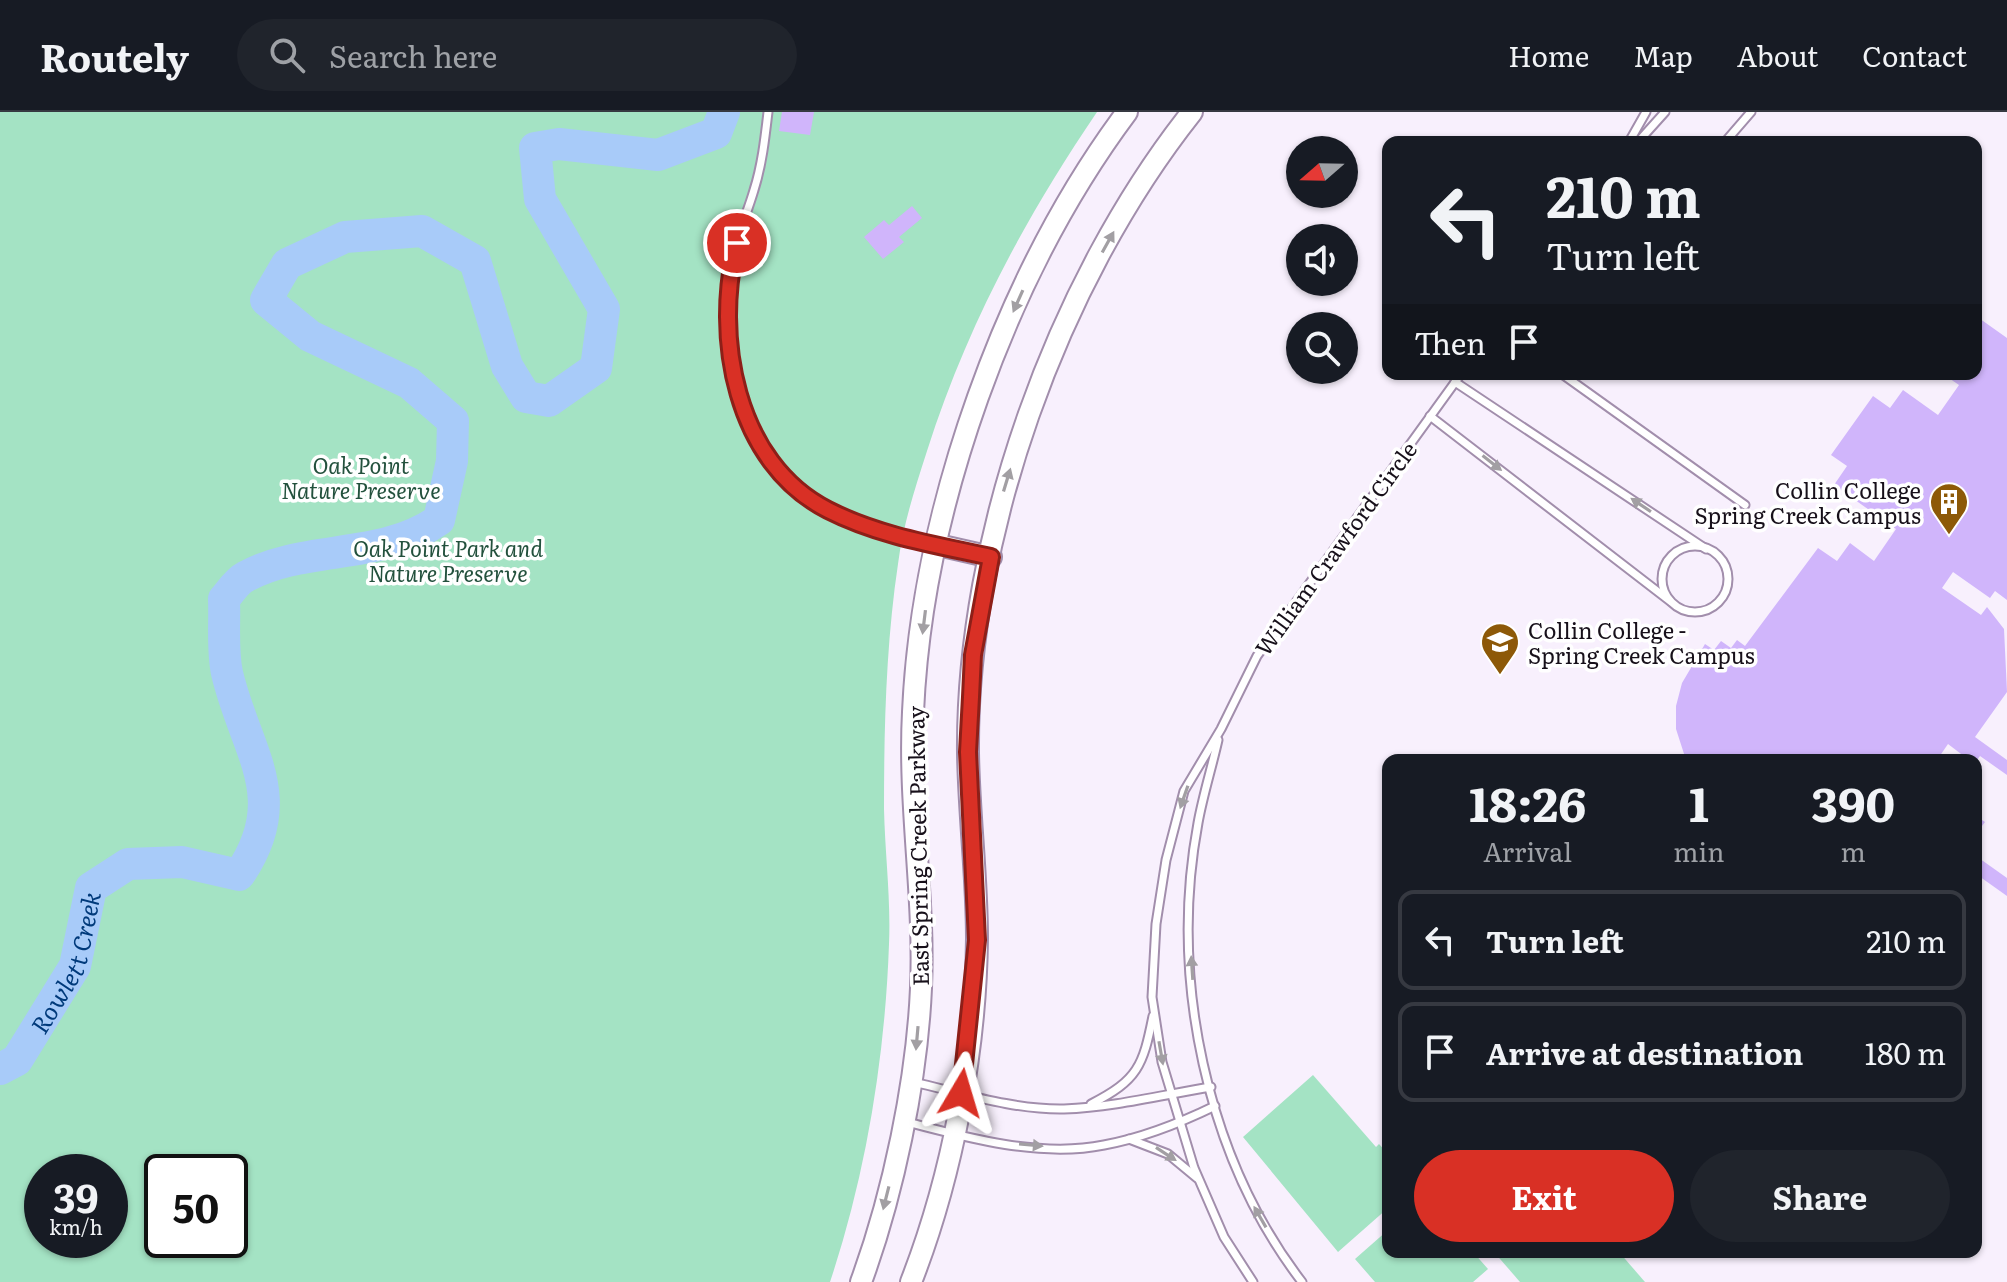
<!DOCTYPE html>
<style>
:root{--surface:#171b24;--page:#20242c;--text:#f1f3f6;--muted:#9ea1a6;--line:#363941;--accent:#d93025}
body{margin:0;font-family:Literata,serif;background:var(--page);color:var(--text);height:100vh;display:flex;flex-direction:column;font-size:30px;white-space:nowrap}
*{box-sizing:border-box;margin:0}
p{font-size:26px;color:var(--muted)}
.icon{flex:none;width:44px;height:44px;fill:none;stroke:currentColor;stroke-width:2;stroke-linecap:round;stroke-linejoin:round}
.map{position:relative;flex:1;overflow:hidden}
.side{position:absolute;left:1382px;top:642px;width:600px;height:504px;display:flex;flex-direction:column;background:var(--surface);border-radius:16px;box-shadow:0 2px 6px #0004}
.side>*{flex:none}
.hud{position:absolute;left:1382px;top:24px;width:600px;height:244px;border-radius:16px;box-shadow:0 2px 6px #0004;background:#171b24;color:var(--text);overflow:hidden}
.needle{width:52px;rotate:250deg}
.fabs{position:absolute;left:1286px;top:24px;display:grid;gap:16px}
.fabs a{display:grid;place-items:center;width:72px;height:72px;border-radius:50%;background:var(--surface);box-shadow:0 2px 6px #0004;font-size:40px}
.speed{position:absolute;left:24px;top:1042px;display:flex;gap:16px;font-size:40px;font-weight:700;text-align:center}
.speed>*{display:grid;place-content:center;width:104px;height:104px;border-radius:50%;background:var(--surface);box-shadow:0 2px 6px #0004;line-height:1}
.speed small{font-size:20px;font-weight:400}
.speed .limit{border:4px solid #111;border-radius:12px;background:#fff;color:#111}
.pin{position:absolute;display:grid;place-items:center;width:68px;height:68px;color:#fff;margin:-34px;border:4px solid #fff;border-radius:50%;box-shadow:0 2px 8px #0007}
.me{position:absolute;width:88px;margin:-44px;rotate:7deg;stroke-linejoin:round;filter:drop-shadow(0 0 6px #0008)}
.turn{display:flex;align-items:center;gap:28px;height:168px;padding:0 32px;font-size:36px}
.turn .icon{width:104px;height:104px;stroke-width:2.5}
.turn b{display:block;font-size:56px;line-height:68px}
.then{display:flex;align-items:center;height:76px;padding:0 32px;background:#0003;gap:16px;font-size:30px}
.eta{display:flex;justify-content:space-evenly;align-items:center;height:136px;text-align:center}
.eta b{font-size:48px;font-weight:700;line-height:56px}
.button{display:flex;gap:16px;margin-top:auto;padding:16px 32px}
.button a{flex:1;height:92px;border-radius:48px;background:var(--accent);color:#fff;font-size:32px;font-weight:700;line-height:92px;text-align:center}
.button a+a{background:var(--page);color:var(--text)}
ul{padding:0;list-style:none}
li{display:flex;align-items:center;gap:24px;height:100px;margin:0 16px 12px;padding:0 16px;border:4px solid var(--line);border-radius:16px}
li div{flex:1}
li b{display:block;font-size:30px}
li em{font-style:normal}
header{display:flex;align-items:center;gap:48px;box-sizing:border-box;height:112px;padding:0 40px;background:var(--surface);border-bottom:2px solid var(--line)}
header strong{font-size:38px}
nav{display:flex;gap:44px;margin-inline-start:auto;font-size:28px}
.search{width:560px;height:72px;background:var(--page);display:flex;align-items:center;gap:20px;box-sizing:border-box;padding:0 28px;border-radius:44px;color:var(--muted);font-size:30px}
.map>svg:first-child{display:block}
.green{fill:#a4e3c4;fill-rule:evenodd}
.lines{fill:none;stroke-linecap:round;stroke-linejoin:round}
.river{stroke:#a8cbf9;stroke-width:32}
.building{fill:#d0b5fb}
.lane-casing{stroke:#a28eac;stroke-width:11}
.secondary-casing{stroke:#a28eac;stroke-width:24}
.lane{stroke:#fff;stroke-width:7}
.secondary{stroke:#fff;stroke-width:20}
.oneway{fill:#a29fa3}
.route-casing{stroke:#8d1f18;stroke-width:20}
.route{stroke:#d93025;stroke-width:14}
.labels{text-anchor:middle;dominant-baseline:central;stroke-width:7;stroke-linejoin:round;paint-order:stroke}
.park-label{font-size:22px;font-style:italic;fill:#23513d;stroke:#fff}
.poi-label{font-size:22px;fill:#17101a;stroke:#fff;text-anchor:end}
.street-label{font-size:22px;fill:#17101a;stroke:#fff}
.water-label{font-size:24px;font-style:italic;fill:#003a7b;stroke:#fff}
</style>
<header>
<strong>Routely</strong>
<div class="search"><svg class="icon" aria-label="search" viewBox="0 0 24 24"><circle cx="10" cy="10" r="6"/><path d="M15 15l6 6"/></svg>Search here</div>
<nav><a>Home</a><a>Map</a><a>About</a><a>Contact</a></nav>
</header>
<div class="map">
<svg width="2007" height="1170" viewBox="0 0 2007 1170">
<rect width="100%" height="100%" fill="#f8f0fd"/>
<g class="green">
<path d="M0,0h1097c-73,108 -130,214 -170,339 -12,37 -24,74 -29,113 -12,80 -14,164 -14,245 1,45 7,90 5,135 -4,114 -23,230 -59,338h-830zM42,1060h68v68h-68zM162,1060h68v68h-68z"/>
<polygon points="1313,963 1376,1035 1379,1032 1388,1042 1388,1096 1338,1140 1243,1025"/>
<polygon points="1388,1118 1388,1140 1473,1140 1488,1157 1473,1170 1375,1170 1355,1147"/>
<polygon points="1494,1140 1619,1140 1645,1170 1520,1170"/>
</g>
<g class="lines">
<path class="river" id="s1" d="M0,957l17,-9 58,-94 16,-78 37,-24 54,-2 57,13c54,-78 6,-124 -12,-202 -5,-23 -2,-50 -3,-74 6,-7 13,-18 21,-22 60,-33 136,-16 194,-57l13,-59 1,-40 -44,-38 -99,-47 -44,-36 21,-36 58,-27 77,-6 53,30 32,105 19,31 23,4 47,-33 8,-59 -64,-110 -5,-51 24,-4 99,11 58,-22 8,-21"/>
</g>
<g class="building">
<polygon points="782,0 814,0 810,23 779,19"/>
<polygon points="912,94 922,106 899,125 904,130 883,147 864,125 884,108 889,113"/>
<polygon points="1976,204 2007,226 2007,488 1995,479 1990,486 1953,460 1942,476 1981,503 1987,495 2004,517 2007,580 1975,625 2007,648 2007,663 1980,644 1977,648 1969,648 1948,632 1937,648 1686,648 1676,617 1676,594 1682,571 1705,532 1714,538 1721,529 1731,536 1737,528 1745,534 1818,436 1837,449 1850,431 1874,449 1896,417 1834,373 1847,354 1831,343 1873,284 1890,296 1903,278 1938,303 1959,273 1943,262 1976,262"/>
<polygon points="1976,704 1985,710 1976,722"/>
<polygon points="1976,744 2007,766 2007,784 1976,762"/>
</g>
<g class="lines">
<g class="lane-casing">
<g id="lane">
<path d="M768,0c-3,26 -6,53 -14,78 -7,24 -17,45 -22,70 -15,86 6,196 86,244 35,21 76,31 115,40"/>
<polyline points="1629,30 1646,0"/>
<polyline points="1638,30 1665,0"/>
<polyline points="1725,30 1751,0"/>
<polyline points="1562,262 1745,393"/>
<polyline points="1455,270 1706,437"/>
<polyline points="1430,304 1670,489"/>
<circle cx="1695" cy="467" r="33"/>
<path d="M1218,628c-6,27 -15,55 -20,83 -29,155 8,334 104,459"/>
<path d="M913,970c49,11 101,28 151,27 50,-2 98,-14 147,-22"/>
<path d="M1091,992c47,-24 52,-38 62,-88"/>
<path d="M907,1010c60,16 134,36 197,23 38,-7 76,-22 111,-39"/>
<polyline points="1129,1027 1168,1042 1197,1066"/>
<polyline points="1253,1170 1224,1125 1194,1056 1162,950 1152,885 1156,812 1166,748 1184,679 1221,617 1257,544 1461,262"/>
</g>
</g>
<g class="secondary-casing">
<g id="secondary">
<polyline points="938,433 991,445"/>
<path d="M861,1170c32,-87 56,-201 60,-294 4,-92 -13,-184 -8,-276 9,-202 93,-438 214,-600"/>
<path d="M911,1170c41,-105 65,-231 66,-344 0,-61 -8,-123 -9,-185 -2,-217 89,-471 224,-641"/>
</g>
</g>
<use href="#lane" class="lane"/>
<use href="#secondary" class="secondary"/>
</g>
<defs><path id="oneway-solid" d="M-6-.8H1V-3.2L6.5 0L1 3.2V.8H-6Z" transform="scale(2)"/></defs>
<g class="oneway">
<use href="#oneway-solid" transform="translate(1108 130) rotate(-61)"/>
<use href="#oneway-solid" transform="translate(1018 189) rotate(114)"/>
<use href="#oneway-solid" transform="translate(1492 351) rotate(38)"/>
<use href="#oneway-solid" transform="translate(1007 368) rotate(-73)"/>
<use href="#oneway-solid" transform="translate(1641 393) rotate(-146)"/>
<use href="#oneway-solid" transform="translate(924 510) rotate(97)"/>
<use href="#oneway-solid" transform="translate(1184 685) rotate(109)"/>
<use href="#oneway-solid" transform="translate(1192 856) rotate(-94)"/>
<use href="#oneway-solid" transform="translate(917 926) rotate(95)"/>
<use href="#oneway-solid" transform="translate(1161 941) rotate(80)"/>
<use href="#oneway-solid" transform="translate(1031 1033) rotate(5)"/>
<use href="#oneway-solid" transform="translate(1166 1042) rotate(33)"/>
<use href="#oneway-solid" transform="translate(886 1086) rotate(104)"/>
<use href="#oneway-solid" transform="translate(1260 1105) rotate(-120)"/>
</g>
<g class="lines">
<g class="route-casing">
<path id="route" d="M737,131c-24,93 -2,220 91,267 51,26 108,35 163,47l-18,98 -2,42 -3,55 9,188 -16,153"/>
</g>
<use href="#route" class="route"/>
</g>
<defs>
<g id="building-pin" transform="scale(2)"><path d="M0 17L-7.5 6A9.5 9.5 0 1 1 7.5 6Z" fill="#8d5908" stroke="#fff"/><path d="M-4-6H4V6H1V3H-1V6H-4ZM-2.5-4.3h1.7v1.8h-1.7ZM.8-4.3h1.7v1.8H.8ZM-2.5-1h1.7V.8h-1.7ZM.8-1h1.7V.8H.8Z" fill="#fff"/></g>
<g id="university-pin" transform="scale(2)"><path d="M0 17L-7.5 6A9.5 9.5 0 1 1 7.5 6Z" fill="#8d5908" stroke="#fff"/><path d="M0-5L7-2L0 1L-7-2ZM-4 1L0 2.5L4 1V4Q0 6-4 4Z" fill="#fff"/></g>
</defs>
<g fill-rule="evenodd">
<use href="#building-pin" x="1949" y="390"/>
<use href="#university-pin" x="1500" y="530"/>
</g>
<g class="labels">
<g class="park-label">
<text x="361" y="352">Oak Point<tspan x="361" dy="25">Nature Preserve</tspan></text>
<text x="448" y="435">Oak Point Park and<tspan x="448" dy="25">Nature Preserve</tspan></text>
</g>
<g class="poi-label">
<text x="1921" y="377">Collin College<tspan x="1921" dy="25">Spring Creek Campus</tspan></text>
<text x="1528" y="517" text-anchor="start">Collin College -<tspan x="1528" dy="25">Spring Creek Campus</tspan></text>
</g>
<g class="street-label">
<text transform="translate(1335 436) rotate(-54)">William Crawford Circle</text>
<text transform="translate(917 734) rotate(-91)">East Spring Creek Parkway</text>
</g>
<g class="water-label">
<text stroke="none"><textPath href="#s1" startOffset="130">Rowlett Creek</textPath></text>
</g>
</g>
</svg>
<div class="fabs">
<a><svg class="needle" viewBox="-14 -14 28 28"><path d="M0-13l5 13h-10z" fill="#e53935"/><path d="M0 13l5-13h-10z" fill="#9ea1a6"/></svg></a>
<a><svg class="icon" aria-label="sound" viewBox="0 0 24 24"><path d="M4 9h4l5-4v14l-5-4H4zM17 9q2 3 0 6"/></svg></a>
<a><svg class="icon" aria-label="search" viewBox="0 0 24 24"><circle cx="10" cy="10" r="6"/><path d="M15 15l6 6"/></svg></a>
</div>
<div class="speed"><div>39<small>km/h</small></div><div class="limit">50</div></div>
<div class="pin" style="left:737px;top:131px;background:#d93025"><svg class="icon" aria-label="arrive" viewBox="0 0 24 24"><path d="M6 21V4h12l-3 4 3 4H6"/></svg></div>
<svg class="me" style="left:961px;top:981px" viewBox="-20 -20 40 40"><path d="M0-17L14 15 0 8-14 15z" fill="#d93025" stroke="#fff" stroke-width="4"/></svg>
<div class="hud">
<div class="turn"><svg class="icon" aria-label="left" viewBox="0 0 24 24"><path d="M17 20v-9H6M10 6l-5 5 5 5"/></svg><div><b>210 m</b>Turn left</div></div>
<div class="then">Then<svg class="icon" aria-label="arrive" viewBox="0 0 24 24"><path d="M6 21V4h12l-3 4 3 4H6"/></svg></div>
</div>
<section class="side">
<div class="eta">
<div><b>18:26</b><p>Arrival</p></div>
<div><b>1</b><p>min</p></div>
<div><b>390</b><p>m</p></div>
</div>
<ul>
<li><svg class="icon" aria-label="left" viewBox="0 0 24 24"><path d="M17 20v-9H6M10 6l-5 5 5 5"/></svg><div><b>Turn left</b></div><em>210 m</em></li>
<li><svg class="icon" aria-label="arrive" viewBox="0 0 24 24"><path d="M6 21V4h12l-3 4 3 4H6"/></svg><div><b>Arrive at destination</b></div><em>180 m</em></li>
</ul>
<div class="button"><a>Exit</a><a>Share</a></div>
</section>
</div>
